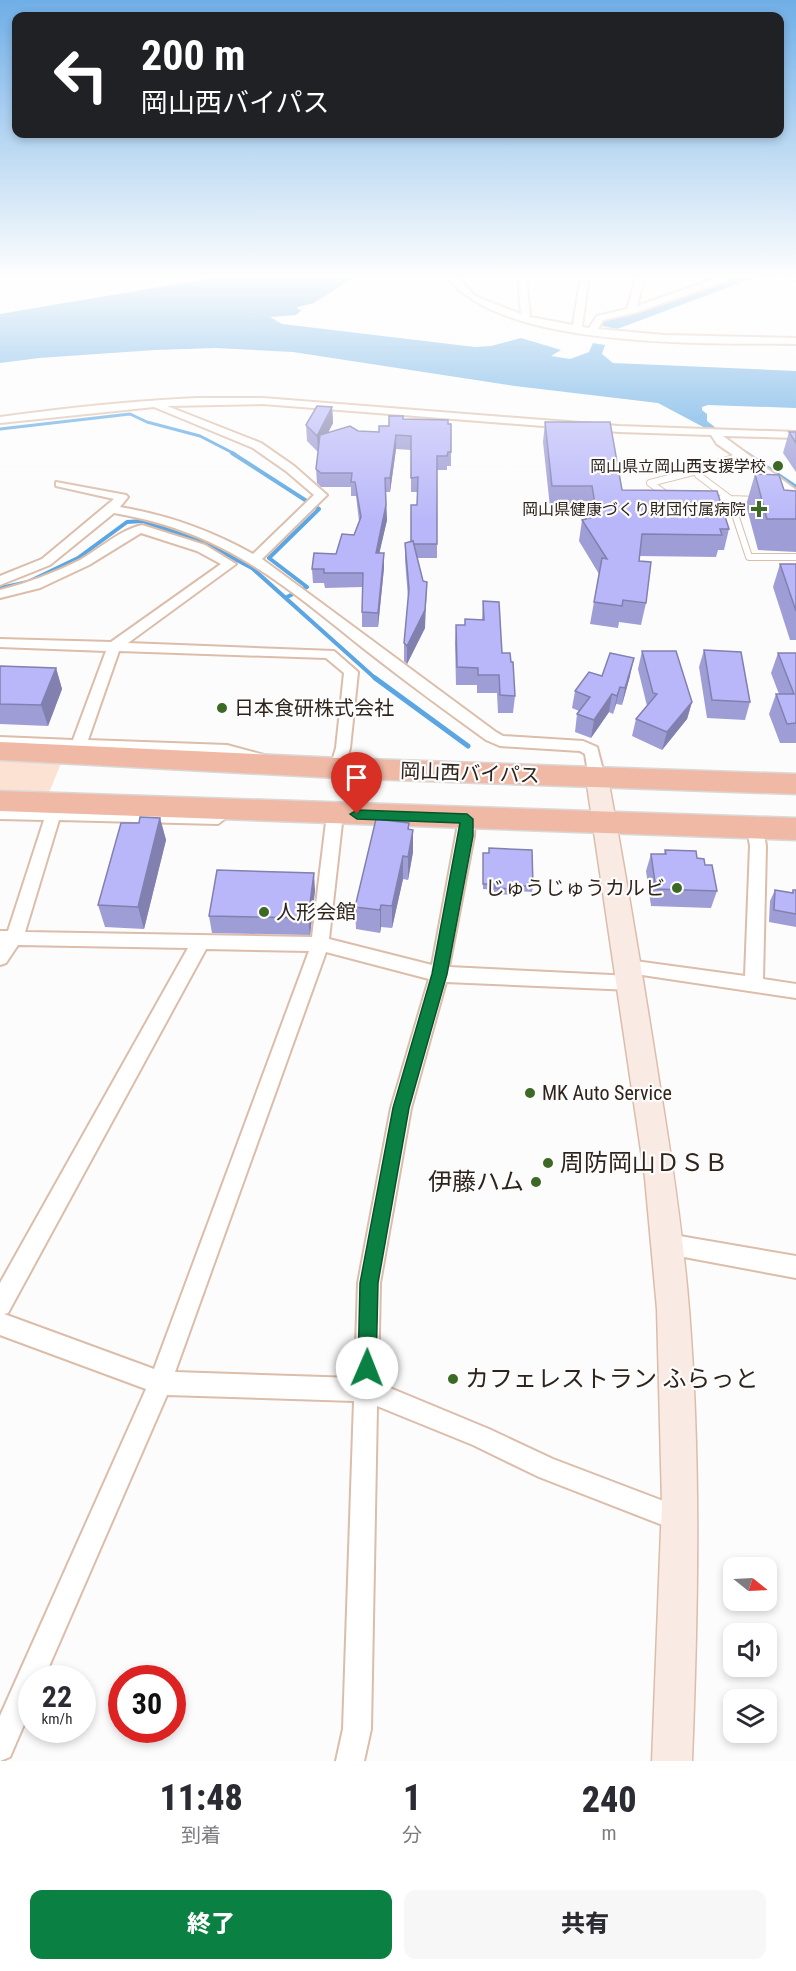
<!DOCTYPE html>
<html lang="ja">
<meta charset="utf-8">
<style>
:root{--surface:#fff;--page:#f7f7f7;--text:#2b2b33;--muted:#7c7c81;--accent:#0b8043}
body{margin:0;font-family:"Roboto Condensed","Noto Sans JP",sans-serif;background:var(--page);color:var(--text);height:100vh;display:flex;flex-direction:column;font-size:22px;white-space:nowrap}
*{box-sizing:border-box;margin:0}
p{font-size:20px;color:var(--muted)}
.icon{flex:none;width:33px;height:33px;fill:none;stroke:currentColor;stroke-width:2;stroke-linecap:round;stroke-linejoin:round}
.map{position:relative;height:1761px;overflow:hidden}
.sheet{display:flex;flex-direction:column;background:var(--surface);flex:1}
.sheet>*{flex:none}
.banner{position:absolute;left:12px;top:12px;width:772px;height:126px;border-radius:12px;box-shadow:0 3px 9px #0003;background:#202124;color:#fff;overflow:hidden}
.needle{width:39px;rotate:108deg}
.fabs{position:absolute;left:723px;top:1557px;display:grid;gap:12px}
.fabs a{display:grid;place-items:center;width:54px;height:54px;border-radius:12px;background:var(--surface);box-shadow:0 3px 9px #0003;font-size:30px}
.speed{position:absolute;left:18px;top:1665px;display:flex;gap:12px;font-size:30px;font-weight:700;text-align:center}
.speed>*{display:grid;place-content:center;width:78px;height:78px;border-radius:50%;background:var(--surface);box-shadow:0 3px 9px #0003;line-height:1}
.speed small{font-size:15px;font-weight:400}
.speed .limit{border:9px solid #d22;background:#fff;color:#111}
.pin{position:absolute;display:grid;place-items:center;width:51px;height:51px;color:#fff;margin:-62px -26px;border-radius:50% 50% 50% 0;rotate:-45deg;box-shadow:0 0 6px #0007}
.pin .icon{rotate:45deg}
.me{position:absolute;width:66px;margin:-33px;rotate:1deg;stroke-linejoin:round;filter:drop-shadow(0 0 4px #0008)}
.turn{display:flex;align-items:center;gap:21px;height:126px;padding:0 30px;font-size:27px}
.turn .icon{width:78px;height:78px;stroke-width:2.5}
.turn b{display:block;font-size:42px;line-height:51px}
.eta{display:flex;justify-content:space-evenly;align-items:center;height:102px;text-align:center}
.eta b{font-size:36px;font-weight:800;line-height:42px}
.primary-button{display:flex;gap:12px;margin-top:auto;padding:12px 30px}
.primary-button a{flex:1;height:69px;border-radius:12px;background:var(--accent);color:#fff;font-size:24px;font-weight:800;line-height:69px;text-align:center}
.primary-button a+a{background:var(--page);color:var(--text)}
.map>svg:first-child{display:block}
.green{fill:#fce2d2}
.water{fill:#5ba6e2}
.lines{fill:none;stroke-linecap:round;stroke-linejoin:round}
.stream-far2{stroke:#5ba6e2;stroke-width:3}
.stream-far1{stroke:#5ba6e2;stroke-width:4}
.stream{stroke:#5ba6e2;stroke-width:5}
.lane-casing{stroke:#dbbdaa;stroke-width:8}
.street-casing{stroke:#dbbdaa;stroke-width:4}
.secondary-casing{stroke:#dbbdaa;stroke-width:3}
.highway-casing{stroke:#dad8d6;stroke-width:3}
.lane{stroke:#fff;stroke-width:6}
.street{fill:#fff;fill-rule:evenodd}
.secondary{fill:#faeae4;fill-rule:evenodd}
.highway{fill:#f0b9a6;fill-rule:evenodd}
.wall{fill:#9f9dd6}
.shaded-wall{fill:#8280ae}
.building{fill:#b9b7f9;stroke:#8280ae;stroke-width:1.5}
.route{fill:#0b8043;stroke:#07532c;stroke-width:1.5}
.poi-dot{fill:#3d6926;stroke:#fcfcfc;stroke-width:2}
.labels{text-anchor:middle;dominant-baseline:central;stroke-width:4.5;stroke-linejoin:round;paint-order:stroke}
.far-poi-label{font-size:16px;fill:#2f241c;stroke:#fcfcfc;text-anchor:end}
.poi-label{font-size:20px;fill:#2f241c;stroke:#fcfcfc;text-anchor:start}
.street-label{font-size:20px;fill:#2f241c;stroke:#fcfcfc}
.near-poi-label{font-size:24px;fill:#2f241c;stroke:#fcfcfc;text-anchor:start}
</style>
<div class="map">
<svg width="796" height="1761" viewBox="0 0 796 1761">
<rect width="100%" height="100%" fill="#fcfcfc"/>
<polygon class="green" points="0,759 62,761 48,795 0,793"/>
<g class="water">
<polygon points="230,275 357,275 314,303 298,307 297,309 302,310 296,315 270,317 282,324 475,347 491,346 521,338 561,350 551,356 570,359 589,352 593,343 605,345 602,354 613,363 796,371 796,408 708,405 702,407 702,410 707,414 707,421 716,428 709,430 658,403 515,386 293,352 215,348 155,350 39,358 0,363 0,314"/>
<path d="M744,275h17l-144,54 -19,-4 4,-5c19,0 123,-35 142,-45z"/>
</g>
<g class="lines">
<g class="stream-far2">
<polyline points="0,429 130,414 147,422 200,436 235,454"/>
<polyline points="736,446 748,454"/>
</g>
<g class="stream-far1">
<polyline points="232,453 319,509 269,558 307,587 287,597"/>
<polyline points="746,453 796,487"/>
<polyline points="0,588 28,582 78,558 127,522 143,521 205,543 252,568 376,679"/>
</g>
<polyline class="stream" points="375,678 468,746"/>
<g class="lane-casing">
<g id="lane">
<polyline points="740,456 700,468 698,475 730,499 757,500"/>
<polyline points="667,495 650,483 697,471"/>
<polyline points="709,499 730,499 749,557 796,557"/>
</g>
</g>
<g class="street-casing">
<g id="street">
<path d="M446,275h9l20,21 46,18 -3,-39h8l4,42 43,8 8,-50h8l-7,52 7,1 8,-12 30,-7 10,-34h8l-8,31 88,-31h8l-3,5 -96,33 -31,7 -5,9 66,6 132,3v6c-86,-1 -298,6 -350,-69z"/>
<polygon points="765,275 779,275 767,280 763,277"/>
<polygon points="786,275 796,275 796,280 787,277"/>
<path d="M197,398h66l356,28 177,6v6l-73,-2 73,54v8l-79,-54 -6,-9 -92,-3 -356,-28 -96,2 94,37 33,23 33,29 -65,64 234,173 7,4 80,5 14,6 8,31 -8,5 -8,-5 -4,-24 -5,-3 -80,-5 -14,-6c-40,-29 -80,-58 -118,-88 -85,-68 -143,-120 -254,-139l-64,52 -50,20v-9l42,-17 72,-60 -58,-13v-4l70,13 2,2 -8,10c48,8 90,23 133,47l61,-59 -28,-24 -33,-23 -99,-41 -154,16v-6c66,-9 131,-16 197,-19z"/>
<path d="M142,525l63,20 31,19 -108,79 206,8 24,21 -8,76 -7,24h-10l-3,-4 6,-20 8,-75 -18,-15 -207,-7 -31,89 139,5 37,10 2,4 -7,5 -32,-9 -227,-8v-10l73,3 33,-89 -106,-4v-8l111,3 110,-78 -24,-13 -56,-18 -52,32 -49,23 -40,10v-8c28,-7 54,-17 80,-30 21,-12 38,-29 62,-35z"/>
<path d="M0,807l218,5 8,6 -8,6 -159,-4 -34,112 287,5 15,-123 8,-6 6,2 2,4 -14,125 103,26 27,-146 8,-6 8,6 -1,17 -25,131 183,9 6,2 3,5 -3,5 -6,2 -186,-8 -35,126 -31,175 -2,100 111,46 64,30 134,51 3,9 -3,9 -9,3 -139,-54 -66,-32 -96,-39 -6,323 -7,32h-28l7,-32 11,-328 -187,-6 -123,283h-12v28l-22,51 -10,4v-45l146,-327 -146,-54v-52l188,-335 -170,-3 -12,18 -6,2v-34h8l36,-111 -44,-1zM206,949l103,2 -155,418 -150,-55 4,-1zM326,952l103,27 -38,129 -33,175 -3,95 -180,-6z"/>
<polygon points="755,822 763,828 766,846 763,979 796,984 796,998 622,972 619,967 622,962 628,960 745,976 750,846 747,828"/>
<polygon points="668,1234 796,1256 796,1278 668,1254 661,1251 657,1244 661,1237"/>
</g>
</g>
<g class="secondary-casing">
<path id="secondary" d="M597,770l8,2 3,6c19,103 36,206 52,309 12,74 23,147 29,222 12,150 9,301 3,452h-40l10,-258 -5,-194 -12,-131 -59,-400 3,-6z"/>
</g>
<g class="highway-casing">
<g id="highway">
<polygon points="0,742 338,758 796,774 796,794 338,778 0,760"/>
<polygon points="0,791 796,818 796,840 0,811"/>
</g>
</g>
<use href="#lane" class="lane"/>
<use href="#street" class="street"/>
<use href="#secondary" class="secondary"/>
<use href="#highway" class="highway"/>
</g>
<g class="wall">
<polygon points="332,407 333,423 328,433 358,431 379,432 403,419 451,424 451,466 447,466 447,470 437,470 437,558 417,558 425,628 407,664 404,661 404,643 408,598 405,560 405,543 411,542 417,505 417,492 411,492 411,450 396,449 390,492 386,492 387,520 379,553 384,568 378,627 362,627 362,587 325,588 324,583 313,583 312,569 336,554 354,535 359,521 356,496 351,496 351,487 321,487 317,483 316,469 318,451 318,452 307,441 306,425"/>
<polygon points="545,422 622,490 729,529 724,550 718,550 716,557 640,556 639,561 646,603 641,625 619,622 618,628 590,624 599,574 579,541 582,520 590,518 588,508 550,507 543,442"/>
<polygon points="789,432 796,432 796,472 783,453"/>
<polygon points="755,474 784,490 796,491 796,552 758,550 746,505"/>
<polygon points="780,564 796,564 796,640 790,640 773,587"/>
<polygon points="483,601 502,653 515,696 513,713 498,713 497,693 477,693 477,685 456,685 455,643 456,625 464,625 482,620"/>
<polygon points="704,650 750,702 745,720 707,718 699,667"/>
<polygon points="642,651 692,702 687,719 662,750 632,736 636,719 647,706 638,669"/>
<polygon points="778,653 796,653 796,743 780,743 769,714 776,694 779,694 771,673"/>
<polygon points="0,666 56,668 62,689 48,726 0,724"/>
<polygon points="602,676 630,676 622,705 616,704 613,714 609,712 591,738 575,732 577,714 579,711 572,708 575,691"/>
<polygon points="160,818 166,840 144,929 105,927 98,905 139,823"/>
<polygon points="409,823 409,829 413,830 413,852 408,880 403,879 392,928 381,927 380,933 356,929 355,907"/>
<polygon points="489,848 533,886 532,892 517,891 517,895 494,894 494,890 483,889 483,853 489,853"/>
<polygon points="665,850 697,858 717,891 711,908 651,906 646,871 651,854 664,854"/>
<polygon points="315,890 310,935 212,933 209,916"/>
<polygon points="775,890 792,893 793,890 796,890 796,927 769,922 770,901"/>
</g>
<g class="shaded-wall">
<polygon points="332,407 333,423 318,452 317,436"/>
<polygon points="396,435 396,449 390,492 390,478"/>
<polygon points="386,505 387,520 376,568 376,553"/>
<polygon points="384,553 384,568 378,627 378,613"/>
<polygon points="427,582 425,628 407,664 407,646"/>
<polygon points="634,658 630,676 622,705 625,688"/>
<polygon points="56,668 62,689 48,726 41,705"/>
<polygon points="620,687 616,704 613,714 617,696"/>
<polygon points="612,694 609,712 591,738 594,720"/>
<polygon points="692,702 687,719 662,750 667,732"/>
<polygon points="160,818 166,840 144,929 138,907"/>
<polygon points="413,830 413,852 408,880 408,857"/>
<polygon points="403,856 403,879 392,928 392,906"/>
<polygon points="314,873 315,890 310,935 308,918"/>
<polygon points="381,905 381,927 380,933 380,910"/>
</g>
<g class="building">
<polygon points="317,406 332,407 317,436 306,425"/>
<polygon points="389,416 403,416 403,419 448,420 448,424 451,424 451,452 448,452 447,456 437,456 437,544 413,544 413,541 411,542 411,505 417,505 418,477 411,478 411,436 396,435 390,478 385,478 386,505 376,553 384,553 378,613 362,612 363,573 324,573 324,569 312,569 314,553 336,554 342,534 354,535 361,517 355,482 351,482 352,473 321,473 316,469 320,435 350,426 358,431 379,432 379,426 389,426"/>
<polygon points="545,422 610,422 622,490 717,491 729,529 720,529 722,535 642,534 639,561 651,562 646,603 623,600 622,606 594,602 602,558 607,559 582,520 597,516 592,486 552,486"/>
<polygon points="789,432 796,432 796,443"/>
<polygon points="755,474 779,475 784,490 796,491 796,519 767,519"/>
<polygon points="413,541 423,581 427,582 425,610 407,646 404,643 409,589 405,543"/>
<polygon points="780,564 796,564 796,611"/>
<polygon points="483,601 499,602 502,653 510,653 511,662 513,662 515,696 500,695 499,675 478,675 478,668 457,667 456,625 465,625 465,619 484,620"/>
<polygon points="704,650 741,652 750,702 712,700"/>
<polygon points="642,651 676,651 692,702 667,732 636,719 657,694 653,693"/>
<polygon points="610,653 634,658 625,688 620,687 617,696 612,694 594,720 577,714 590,697 575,691 589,672 602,676"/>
<polygon points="778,653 796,653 796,723 787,724 776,694 794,694"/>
<polygon points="0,666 56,668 41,705 0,704"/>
<polygon points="140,817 160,818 138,907 98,905 121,823 139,823"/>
<polygon points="376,819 409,823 408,829 413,830 408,857 403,856 392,906 381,905 380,910 355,907"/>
<polygon points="489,848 532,850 533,886 518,886 518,889 495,888 495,884 483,884 483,853 489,853"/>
<polygon points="665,850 696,851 697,858 704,859 705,865 712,865 717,891 656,889 651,854 666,854"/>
<polygon points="217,870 314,873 308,918 209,916"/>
<polygon points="775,890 793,893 793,890 796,890 796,914 774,910"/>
</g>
<linearGradient id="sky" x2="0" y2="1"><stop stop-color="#6faee6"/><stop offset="0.53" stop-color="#fefefe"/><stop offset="1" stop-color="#fefefe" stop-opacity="0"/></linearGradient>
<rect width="796" height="521" fill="url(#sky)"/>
<polygon class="route" points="357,810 467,814 473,819 473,836 447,974 409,1108 378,1283 376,1368 374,1375 367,1378 360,1375 358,1368 360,1283 393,1108 432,974 460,823 357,819 350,814"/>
<g class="poi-dot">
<circle cx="778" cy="466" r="6"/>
<path d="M756 500h6v6h6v6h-6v6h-6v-6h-6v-6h6z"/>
<circle cx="222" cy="708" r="6"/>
<circle cx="677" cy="888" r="6"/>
<circle cx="264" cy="912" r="6"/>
<circle cx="530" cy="1093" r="6"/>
<circle cx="548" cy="1163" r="6"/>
<circle cx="536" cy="1182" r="6"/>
<circle cx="453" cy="1379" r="6"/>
</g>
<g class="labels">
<g class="far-poi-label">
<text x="766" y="466">岡山県立岡山西支援学校</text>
<text x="746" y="509">岡山県健康づくり財団付属病院</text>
</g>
<g class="poi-label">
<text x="234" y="708">日本食研株式会社</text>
<text x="665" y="888" text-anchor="end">じゅうじゅうカルビ</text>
<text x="276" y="912">人形会館</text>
<text x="542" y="1093">MK Auto Service</text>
</g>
<g class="street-label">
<text transform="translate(470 773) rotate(2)">岡山西バイパス</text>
</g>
<g class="near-poi-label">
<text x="560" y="1163">周防岡山ＤＳＢ</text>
<text x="524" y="1182" text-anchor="end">伊藤ハム</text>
<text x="465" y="1379">カフェレストラン ふらっと</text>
</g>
</g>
</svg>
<div class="fabs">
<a><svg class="needle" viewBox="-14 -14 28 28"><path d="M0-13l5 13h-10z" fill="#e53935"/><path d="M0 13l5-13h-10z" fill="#7c7c81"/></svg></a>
<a><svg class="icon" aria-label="sound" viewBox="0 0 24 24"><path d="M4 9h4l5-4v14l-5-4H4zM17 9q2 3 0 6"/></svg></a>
<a><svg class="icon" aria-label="layers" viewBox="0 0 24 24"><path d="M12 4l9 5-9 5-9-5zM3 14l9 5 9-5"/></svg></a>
</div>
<div class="speed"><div>22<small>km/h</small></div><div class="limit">30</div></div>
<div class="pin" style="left:357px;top:814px;background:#d93025"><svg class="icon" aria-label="arrive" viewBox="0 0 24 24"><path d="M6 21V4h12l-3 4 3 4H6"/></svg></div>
<svg class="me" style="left:367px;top:1368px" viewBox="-20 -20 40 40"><circle r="19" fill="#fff"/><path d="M0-13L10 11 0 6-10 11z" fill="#0b8043"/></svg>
<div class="banner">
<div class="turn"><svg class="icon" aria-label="left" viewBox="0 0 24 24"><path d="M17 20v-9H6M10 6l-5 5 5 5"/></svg><div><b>200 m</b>岡山西バイパス</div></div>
</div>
</div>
<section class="sheet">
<div class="eta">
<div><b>11:48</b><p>到着</p></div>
<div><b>1</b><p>分</p></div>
<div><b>240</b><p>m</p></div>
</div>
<div class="primary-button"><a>終了</a><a>共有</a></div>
</section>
